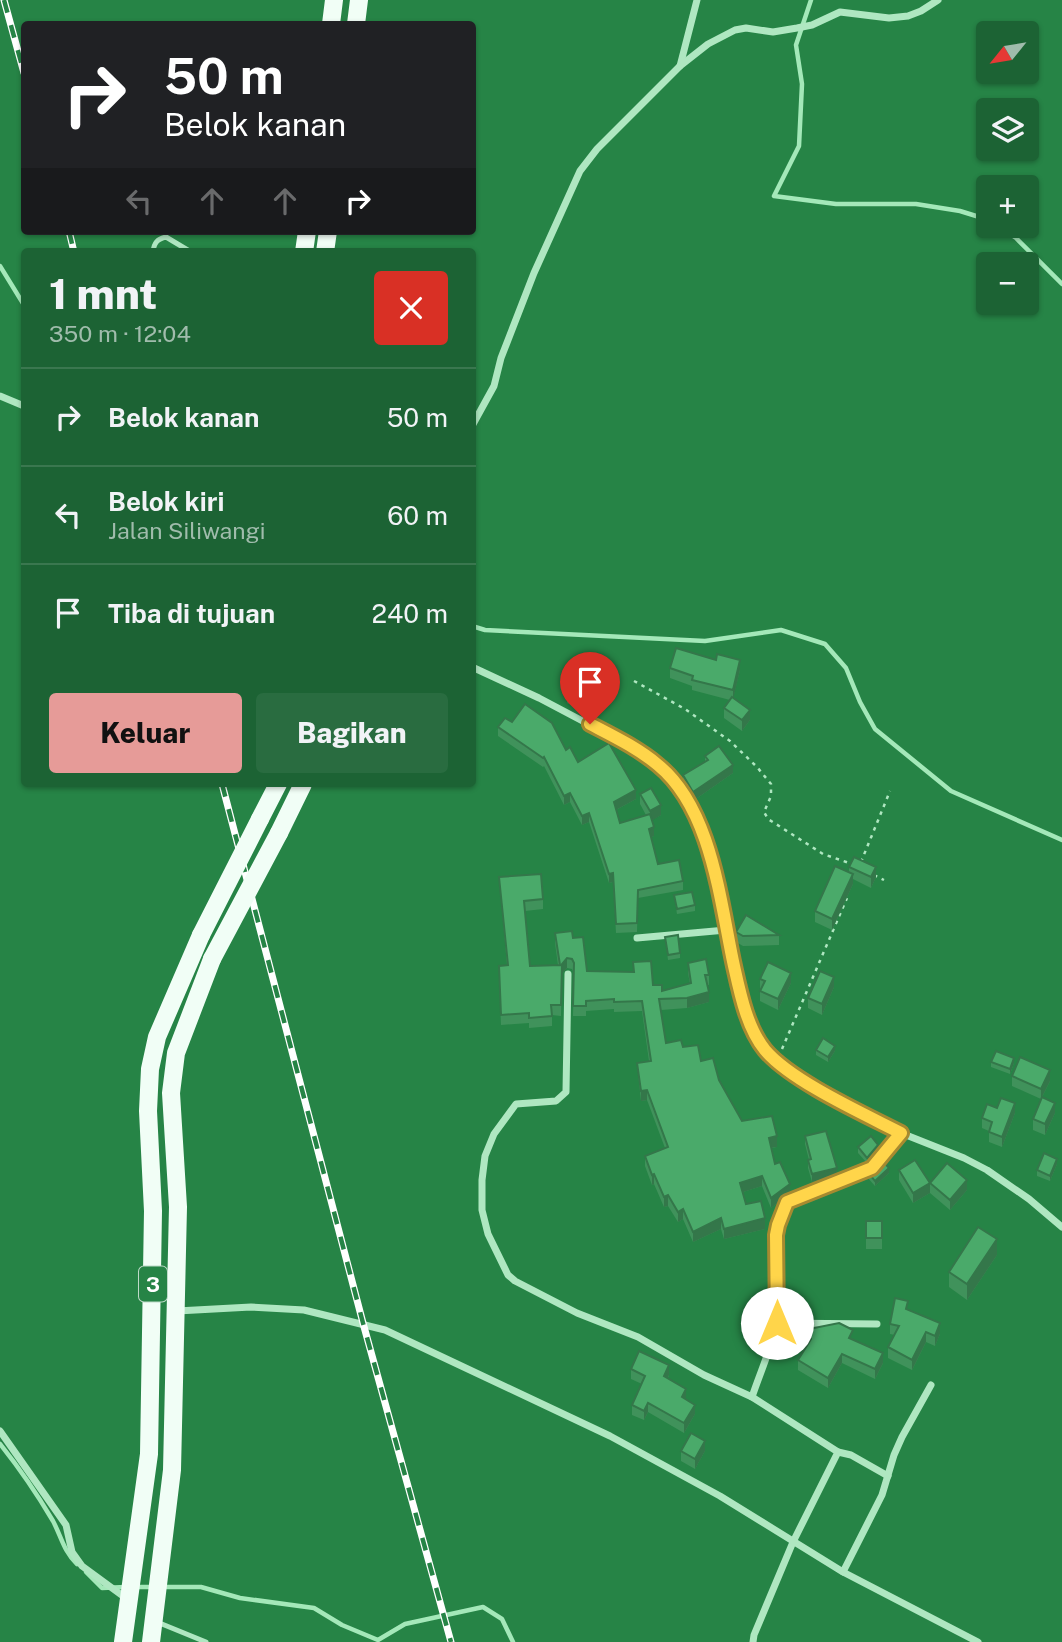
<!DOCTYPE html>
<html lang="id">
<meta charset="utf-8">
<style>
:root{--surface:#1c6334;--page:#296c40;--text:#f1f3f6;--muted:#a0bcac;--line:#3a774f;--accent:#e69b98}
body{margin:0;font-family:"Public Sans",sans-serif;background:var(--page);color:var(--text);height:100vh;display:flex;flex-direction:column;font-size:26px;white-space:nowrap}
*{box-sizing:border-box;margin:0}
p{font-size:23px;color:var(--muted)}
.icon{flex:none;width:38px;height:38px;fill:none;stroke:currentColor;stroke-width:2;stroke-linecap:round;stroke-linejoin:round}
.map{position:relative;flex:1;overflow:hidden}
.sheet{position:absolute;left:21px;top:248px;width:455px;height:539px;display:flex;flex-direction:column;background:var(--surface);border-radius:7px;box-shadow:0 2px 5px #0004}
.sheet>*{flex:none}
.top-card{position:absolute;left:21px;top:21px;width:455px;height:214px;border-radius:7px;box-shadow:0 2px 5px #0004;background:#202124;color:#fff;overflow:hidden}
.needle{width:46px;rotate:240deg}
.controls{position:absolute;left:976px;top:21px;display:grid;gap:14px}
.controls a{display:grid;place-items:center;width:63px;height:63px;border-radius:7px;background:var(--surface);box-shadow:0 2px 5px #0004;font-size:35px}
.pin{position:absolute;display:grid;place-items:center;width:60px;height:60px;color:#fff;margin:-72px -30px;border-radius:50% 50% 50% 0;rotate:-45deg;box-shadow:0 0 7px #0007}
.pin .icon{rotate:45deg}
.me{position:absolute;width:77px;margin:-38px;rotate:0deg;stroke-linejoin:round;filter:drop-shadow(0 0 5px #0008)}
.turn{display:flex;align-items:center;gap:24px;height:147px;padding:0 28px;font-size:32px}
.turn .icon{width:91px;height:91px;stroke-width:2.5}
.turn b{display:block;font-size:49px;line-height:60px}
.lanes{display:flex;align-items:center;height:66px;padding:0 28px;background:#0003;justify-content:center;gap:35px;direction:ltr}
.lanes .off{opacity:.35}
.round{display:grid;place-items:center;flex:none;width:74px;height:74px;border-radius:7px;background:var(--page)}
.overview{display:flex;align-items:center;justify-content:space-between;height:119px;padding:0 28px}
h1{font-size:42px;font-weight:800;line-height:52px}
.primary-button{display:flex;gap:14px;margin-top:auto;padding:14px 28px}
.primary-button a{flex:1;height:80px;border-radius:7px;background:var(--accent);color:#111;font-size:28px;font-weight:800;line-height:80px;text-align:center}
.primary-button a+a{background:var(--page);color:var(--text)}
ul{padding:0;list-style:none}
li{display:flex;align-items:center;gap:21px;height:98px;padding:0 28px;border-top:2px solid var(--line)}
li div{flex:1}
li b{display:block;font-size:26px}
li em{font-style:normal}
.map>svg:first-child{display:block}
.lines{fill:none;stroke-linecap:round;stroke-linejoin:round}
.stream{stroke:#a4e8b9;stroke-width:4.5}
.path{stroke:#afe7c1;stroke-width:2.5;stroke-dasharray:3.5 5;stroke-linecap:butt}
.lane{stroke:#afe7c1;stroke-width:5}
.street{stroke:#afe7c1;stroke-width:7}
.primary{stroke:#f1fef6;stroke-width:18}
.rail-casing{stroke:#fff;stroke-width:7}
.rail{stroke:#268446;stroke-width:4.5;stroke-dasharray:13;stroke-linecap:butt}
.primary-bridge{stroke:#f1fef6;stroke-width:18}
.wall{fill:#40925b}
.shaded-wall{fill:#34774a}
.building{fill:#4aaa6a;stroke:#34774a;stroke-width:2}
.route-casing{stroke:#a68a30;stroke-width:18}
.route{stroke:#ffd54a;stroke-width:12}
.labels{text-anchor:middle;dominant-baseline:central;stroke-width:7;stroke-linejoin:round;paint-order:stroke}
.shield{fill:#268446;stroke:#bedac8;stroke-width:2}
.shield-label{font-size:21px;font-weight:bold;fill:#fff}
</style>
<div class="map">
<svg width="1062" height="1642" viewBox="0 0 1062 1642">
<rect width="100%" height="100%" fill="#268446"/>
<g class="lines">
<g class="stream">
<polyline points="811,0 796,45 802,84 799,146 774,196 836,204 916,204 960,211 989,220"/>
<polyline points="998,226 1016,238 1062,284"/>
<polyline points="0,266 24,305"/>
<polyline points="472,626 485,630 705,641 781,630 825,644 846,668 860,702 875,729 951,791 1062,840"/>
<path d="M0,1444c20,25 37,50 53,77 8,15 11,31 24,43"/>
<polyline points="86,1572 102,1588 126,1587"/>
<polyline points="135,1587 154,1587"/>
<polyline points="163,1587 201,1587 240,1598 314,1608 342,1625 378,1640 405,1624 483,1607 502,1619 513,1642"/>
</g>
<g class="path">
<polyline points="634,681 685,709 730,741 757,767 771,784 771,796 764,812 768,819 823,854 852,864"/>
<polyline points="861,862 890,791"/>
<polyline points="874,875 884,880"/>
<polyline points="782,1049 847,898"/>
</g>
<g class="lane">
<path d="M153,252c1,-9 4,-13 13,-15l25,15"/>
<polyline points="157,1622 206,1642"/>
</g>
<g class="street">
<polyline points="680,66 697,0"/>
<polyline points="0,396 24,406"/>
<polyline points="472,426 494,386 501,358 534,273 580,171 597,149 680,66 708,44 735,30 746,28 773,32 797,28 812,25 840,12 889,18 908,16 921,11 938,0"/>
<polyline points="472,667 539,698 628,745 659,766 677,786 697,819 710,857 737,978 752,1028 759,1041 777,1062 813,1085 870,1117 901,1133 964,1158 987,1170 1029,1199 1062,1227"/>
<polyline points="637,938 726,930"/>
<polyline points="568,974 566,1092 556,1101 516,1104 494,1134 485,1156 482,1180 482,1210 488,1234 508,1275 515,1281 577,1313 638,1337 704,1375 752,1397 838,1452 793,1542 754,1635 753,1642"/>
<polyline points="177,1311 251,1307 304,1310 385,1330 610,1436 720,1496 843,1572 978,1642"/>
<polyline points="777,1323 877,1324"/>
<path d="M752,1397c8,-24 19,-48 24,-72 7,-29 -13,-110 16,-125l80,-32 29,-35"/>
<polyline points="0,1431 66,1525 72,1552 82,1566 127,1599"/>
<polyline points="838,1452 851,1455 888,1476"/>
<polyline points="843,1572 882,1495 894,1455 902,1437 931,1385"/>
</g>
<g class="primary">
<polyline points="331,24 334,0"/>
<polyline points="356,24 359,0"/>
<polyline points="304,252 307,231"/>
<polyline points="325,252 328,231"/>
<polyline points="260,819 278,784"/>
<polyline points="279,833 303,784"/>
<polyline points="123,1642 149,1454 153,1211 148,1111 150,1069 157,1037 201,935"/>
<polyline points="151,1642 172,1470 178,1207 171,1093 176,1053 212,959"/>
</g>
<g class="rail-casing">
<g id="rail">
<polyline points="4,0 24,73"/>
<polyline points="69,231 74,252"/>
<polyline points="222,784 363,1323 451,1642"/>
</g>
</g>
<use href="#rail" class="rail"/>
<g class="primary-bridge">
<polyline points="201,935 260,819"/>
<polyline points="212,959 279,833"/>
</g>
</g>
<g class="wall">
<polygon points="670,668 740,670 733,698 750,720 742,731 724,718 724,708 730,700 692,690 692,686 670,678"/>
<polygon points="617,678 602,704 589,696 589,686"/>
<polygon points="588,688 578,709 567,703 567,693"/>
<polygon points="512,722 566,750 578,762 636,799 616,810 620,823 646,815 640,804 640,794 661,815 652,820 654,836 651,837 658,864 683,881 683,890 638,898 637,932 616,933 613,882 609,883 589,822 582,825 570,802 564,805 544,766 543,767 498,736 498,727"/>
<polygon points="705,756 733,773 693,801 683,783 683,775 705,762"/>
<polygon points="849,867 876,877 871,888 853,879 853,884 832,930 815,922 815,911 849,872"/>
<polygon points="499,877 543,899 543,909 525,911 530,966 558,965 555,943 555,933 573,938 587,971 633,972 633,962 653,985 662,991 690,984 688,973 688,963 709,975 709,985 708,985 709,1002 687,1008 661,1010 666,1043 683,1047 701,1061 719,1080 742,1121 777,1147 772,1148 775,1164 790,1194 771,1208 762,1186 743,1192 746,1204 765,1229 724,1239 721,1229 693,1242 683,1219 678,1222 668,1206 664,1207 654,1184 652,1185 645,1166 645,1156 665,1148 647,1100 641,1101 637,1063 649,1061 642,1011 614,1012 614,1009 586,1011 586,1016 573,1016 574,973 572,969 567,968 562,974 561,1016 552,1015 552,1026 529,1028 529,1023 501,1025 499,976 507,965"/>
<polygon points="674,895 695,905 695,911 677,914"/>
<polygon points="736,932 779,935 779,945 743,946 736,942"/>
<polygon points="665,937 680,953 680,958 668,960"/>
<polygon points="760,979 791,983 778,1010 760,1001"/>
<polygon points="834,987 822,1015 808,1008 808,998"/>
<polygon points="816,1050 835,1051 828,1062 816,1055"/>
<polygon points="991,1062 1014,1063 1010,1074 991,1067"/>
<polygon points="1012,1076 1050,1081 1041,1099 1012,1086"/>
<polygon points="997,1108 1015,1113 1002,1147 989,1142 989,1131 982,1128 982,1118"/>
<polygon points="1055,1113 1045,1135 1033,1130 1033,1119"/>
<polygon points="805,1136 837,1175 812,1182 808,1168 808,1160 809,1160 805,1144"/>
<polygon points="858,1147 878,1151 867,1163 858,1153"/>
<polygon points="1057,1164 1050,1181 1037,1176 1037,1170"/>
<polygon points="899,1170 930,1193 913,1203 899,1180"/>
<polygon points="867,1171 889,1173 875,1186 867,1177"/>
<polygon points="930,1183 967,1190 950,1210 930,1193"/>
<rect x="866" y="1221" width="16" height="28"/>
<polygon points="997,1255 967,1300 949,1287 949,1272"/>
<polygon points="908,1310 940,1334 935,1346 926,1342 912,1370 888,1358 888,1347 895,1335 890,1334 890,1324"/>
<polygon points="809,1329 853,1339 883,1363 875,1379 842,1363 828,1388 798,1370 798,1360 810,1341"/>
<polygon points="631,1369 669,1375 668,1378 686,1399 695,1414 684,1433 648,1412 644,1420 632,1415 632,1405 642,1384 631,1379"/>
<polygon points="681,1451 705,1451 695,1469 681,1461"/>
</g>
<g class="shaded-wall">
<polygon points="740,660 740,670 733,700 733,690"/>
<polygon points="617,667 617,678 602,704 602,693"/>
<polygon points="588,677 588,688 578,709 578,698"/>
<polygon points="750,710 750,720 742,731 742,720"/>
<polygon points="733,765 733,773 693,801 693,792"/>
<polygon points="636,790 636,799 614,811 614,802"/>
<polygon points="570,793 570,802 564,805 564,796"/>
<polygon points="661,805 661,815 650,822 650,811"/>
<polygon points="589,813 589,822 582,825 582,816"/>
<polygon points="654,827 654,836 649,838 649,829"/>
<polygon points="876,867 876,877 871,888 871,877"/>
<polygon points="613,873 613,882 609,883 609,874"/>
<polygon points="853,874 853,884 832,930 832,919"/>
<polygon points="567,958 567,968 562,974 561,1016 562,964"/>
<polygon points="791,973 791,983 778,1010 778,999"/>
<polygon points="834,977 834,987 822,1015 822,1004"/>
<polygon points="709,992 709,1002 687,1008 687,998"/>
<polygon points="835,1046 835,1051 828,1062 828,1057"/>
<polygon points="1014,1058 1014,1063 1010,1074 1010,1069"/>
<polygon points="1050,1070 1050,1081 1041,1099 1041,1089"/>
<polygon points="647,1090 647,1100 641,1101 641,1091"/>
<polygon points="1015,1103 1015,1113 1002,1147 1002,1137"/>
<polygon points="1055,1103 1055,1113 1045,1135 1045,1124"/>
<polygon points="777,1136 777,1147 769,1148 769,1138"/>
<polygon points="878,1145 878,1151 867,1163 867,1158"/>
<polygon points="1057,1159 1057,1164 1050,1181 1050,1176"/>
<polygon points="837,1168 837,1175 812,1182 812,1174"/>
<polygon points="889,1168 889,1173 875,1186 875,1181"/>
<polygon points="654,1174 654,1184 652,1185 652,1175"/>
<polygon points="762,1176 762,1186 740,1193 740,1183"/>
<polygon points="967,1180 967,1190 950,1210 950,1200"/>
<polygon points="930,1183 930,1193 913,1203 913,1193"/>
<polygon points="790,1184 790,1194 771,1208 771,1198"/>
<polygon points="668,1195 668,1206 664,1207 664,1197"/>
<polygon points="683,1209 683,1219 678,1222 678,1212"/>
<polygon points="721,1218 721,1229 693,1242 693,1232"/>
<polygon points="765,1218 765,1229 724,1239 724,1229"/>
<polygon points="997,1239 997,1255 967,1300 967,1284"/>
<polygon points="940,1323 940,1334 935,1346 935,1336"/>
<polygon points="926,1332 926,1342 912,1370 912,1360"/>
<polygon points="883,1353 883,1363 875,1379 875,1369"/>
<polygon points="842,1354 842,1363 828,1388 828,1378"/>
<polygon points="669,1365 669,1375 664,1386 664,1376"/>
<polygon points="686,1389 686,1399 682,1406 682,1397"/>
<polygon points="648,1403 648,1412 644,1420 644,1411"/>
<polygon points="695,1405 695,1414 684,1433 684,1423"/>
<polygon points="705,1441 705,1451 695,1469 695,1459"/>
</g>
<g class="building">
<polygon points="676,648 716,660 717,654 740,660 733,690 692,680 693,676 670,668"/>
<polygon points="604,659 617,667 602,693 589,686"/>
<polygon points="576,672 588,677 578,698 567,693"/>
<polygon points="732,697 750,710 742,720 724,708"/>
<polygon points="525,704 552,723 566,750 570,747 578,762 609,743 636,790 614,802 620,823 650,814 654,827 649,829 658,864 679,860 683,881 638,890 637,923 616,924 613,873 609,874 589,813 582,816 570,793 564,796 544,757 543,758 498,727 505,718 512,722"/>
<polygon points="719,746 733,765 693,792 683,775 708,760 705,756"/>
<polygon points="651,788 661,805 650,811 640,794"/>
<polygon points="854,857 876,867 871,877 849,867"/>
<polygon points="835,866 853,874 832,919 815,911"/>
<polygon points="541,874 543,899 524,901 530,966 560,965 555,933 572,931 573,938 583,937 587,971 634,972 633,962 651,961 653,985 662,985 662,991 691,983 688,963 706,959 709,975 705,975 709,992 687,998 659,999 666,1043 681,1040 683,1047 698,1045 701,1061 713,1058 719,1080 742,1121 772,1116 777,1136 769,1138 775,1164 780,1162 790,1184 771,1198 762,1176 740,1183 746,1204 761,1201 765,1218 724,1229 721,1218 693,1232 683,1209 678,1212 668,1195 664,1197 654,1174 652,1175 645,1156 668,1147 647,1090 641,1091 637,1063 651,1061 642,1001 614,1002 614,999 586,1001 586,1006 573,1006 574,963 572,959 567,958 562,964 561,1005 551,1005 552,1016 529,1018 529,1013 501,1015 499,966 508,965 499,877"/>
<polygon points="692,892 695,905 677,909 674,895"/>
<polygon points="746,915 779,935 743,936 736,932"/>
<polygon points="678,935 680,953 668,955 665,937"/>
<polygon points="768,962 791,973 778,999 760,991 765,981 760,979"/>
<polygon points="820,971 834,977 822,1004 808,998"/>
<polygon points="823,1038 835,1046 828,1057 816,1050"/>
<polygon points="996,1051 1014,1058 1010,1069 991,1062"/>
<polygon points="1020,1057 1050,1070 1041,1089 1012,1076"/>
<polygon points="1042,1097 1055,1103 1045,1124 1033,1119"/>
<polygon points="1001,1098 1015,1103 1002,1137 989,1132 992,1122 982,1118 987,1104 997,1108"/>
<polygon points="826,1131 837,1168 812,1174 808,1160 811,1159 805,1136"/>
<polygon points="871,1136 878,1145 867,1158 858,1147"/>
<polygon points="1044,1153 1057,1159 1050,1176 1037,1170"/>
<polygon points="882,1160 889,1168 875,1181 867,1171 876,1167"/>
<polygon points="915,1160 930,1183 913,1193 899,1170"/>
<polygon points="947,1163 967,1180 950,1200 930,1183"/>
<rect x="866" y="1221" width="16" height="17"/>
<polygon points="978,1227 997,1239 967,1284 949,1272"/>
<polygon points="895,1298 908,1301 906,1309 940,1323 935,1336 926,1332 912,1360 888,1347 899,1326 890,1324"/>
<polygon points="839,1323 853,1330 849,1338 883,1353 875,1369 842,1354 828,1378 798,1360 811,1339 809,1329"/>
<polygon points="639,1351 669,1365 664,1376 686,1389 682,1397 695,1405 684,1423 648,1403 644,1411 632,1405 645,1376 631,1369"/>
<polygon points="691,1433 705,1441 695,1459 681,1451"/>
</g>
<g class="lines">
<g class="route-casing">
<path id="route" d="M590,724c23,12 48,24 68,41 54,44 62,137 76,201 6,27 13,62 31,84 26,31 99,64 136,83l-29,35 -85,34 -9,23 -2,10 1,88"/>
</g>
<use href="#route" class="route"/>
</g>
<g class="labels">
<rect class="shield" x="139" y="1266.5" width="28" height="35" rx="5"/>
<g class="shield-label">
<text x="153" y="1284">3</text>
</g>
</g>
</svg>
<div class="controls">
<a><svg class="needle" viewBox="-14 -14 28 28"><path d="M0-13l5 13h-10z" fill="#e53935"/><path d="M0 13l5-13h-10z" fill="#a0bcac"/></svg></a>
<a><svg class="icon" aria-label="layers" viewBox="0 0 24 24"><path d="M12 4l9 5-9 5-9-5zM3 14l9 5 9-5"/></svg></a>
<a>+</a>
<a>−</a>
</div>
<div class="pin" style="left:590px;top:724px;background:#d93025"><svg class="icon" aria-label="arrive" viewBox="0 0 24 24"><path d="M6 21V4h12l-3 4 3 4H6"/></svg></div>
<svg class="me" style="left:777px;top:1323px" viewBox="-20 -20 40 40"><circle r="19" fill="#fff"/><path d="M0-13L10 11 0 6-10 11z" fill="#ffd54a"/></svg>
<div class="top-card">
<div class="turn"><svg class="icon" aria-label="right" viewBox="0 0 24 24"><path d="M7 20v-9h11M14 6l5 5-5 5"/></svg><div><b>50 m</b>Belok kanan</div></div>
<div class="lanes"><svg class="icon off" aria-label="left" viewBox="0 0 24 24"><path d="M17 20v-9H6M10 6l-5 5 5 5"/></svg><svg class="icon off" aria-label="ahead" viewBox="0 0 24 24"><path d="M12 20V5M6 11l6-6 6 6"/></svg><svg class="icon off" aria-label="ahead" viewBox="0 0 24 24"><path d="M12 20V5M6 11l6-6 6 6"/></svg><svg class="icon" aria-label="right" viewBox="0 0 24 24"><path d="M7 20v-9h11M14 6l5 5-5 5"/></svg></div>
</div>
<section class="sheet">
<div class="overview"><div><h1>1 mnt</h1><p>350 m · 12:04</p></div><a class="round" style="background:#d93025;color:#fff"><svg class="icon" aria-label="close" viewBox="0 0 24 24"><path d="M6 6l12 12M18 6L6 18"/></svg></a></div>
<ul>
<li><svg class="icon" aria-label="right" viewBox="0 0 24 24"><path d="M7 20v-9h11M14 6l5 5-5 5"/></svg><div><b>Belok kanan</b></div><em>50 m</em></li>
<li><svg class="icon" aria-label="left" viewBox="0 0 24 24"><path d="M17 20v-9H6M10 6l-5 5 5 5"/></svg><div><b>Belok kiri</b><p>Jalan Siliwangi</p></div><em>60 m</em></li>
<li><svg class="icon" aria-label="arrive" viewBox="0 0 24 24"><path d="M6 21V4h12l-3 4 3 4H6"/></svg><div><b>Tiba di tujuan</b></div><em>240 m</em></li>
</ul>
<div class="primary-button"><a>Keluar</a><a>Bagikan</a></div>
</section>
</div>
